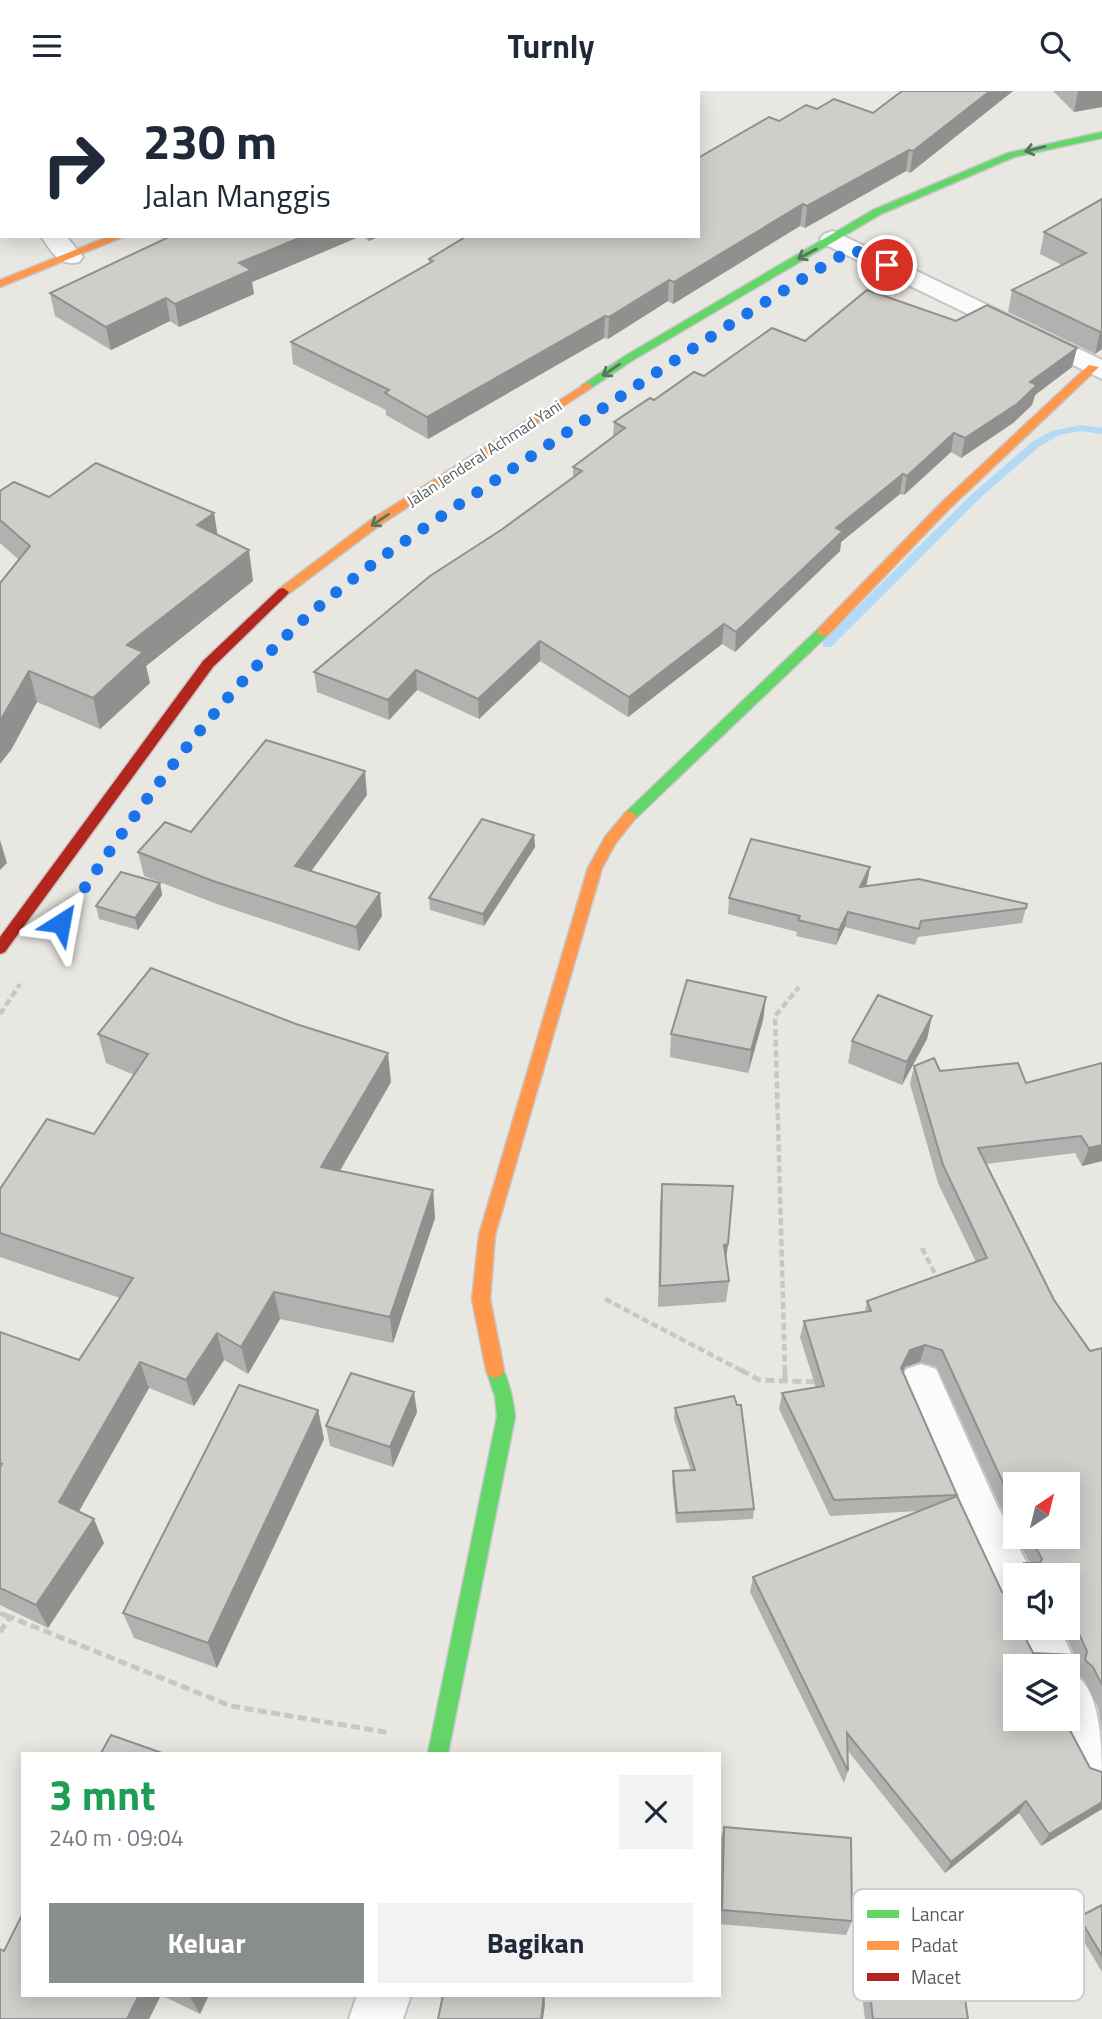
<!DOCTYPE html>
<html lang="id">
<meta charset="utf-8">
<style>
:root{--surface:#fff;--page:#f2f2f3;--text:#1f2937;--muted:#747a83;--accent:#8a8d8e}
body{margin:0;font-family:"Titillium Web",sans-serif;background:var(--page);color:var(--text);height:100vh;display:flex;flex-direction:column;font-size:26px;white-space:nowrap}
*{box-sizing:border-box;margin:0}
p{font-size:23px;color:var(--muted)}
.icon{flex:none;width:38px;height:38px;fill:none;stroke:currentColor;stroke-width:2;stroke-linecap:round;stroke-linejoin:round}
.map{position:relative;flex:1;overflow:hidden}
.sheet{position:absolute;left:21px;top:1661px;width:700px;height:245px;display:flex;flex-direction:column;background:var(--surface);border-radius:0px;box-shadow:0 4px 18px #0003}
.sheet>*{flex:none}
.top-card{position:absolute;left:0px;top:0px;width:700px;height:147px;box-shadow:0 4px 18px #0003;background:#fff;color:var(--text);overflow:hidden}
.needle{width:46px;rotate:35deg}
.controls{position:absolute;left:1003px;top:1381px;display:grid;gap:14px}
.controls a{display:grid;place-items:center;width:77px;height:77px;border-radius:0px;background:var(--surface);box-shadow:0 4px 18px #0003;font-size:35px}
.pin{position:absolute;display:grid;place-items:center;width:60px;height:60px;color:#fff;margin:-30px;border:4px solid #fff;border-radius:50%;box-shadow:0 2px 7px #0007}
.me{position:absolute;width:77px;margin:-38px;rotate:34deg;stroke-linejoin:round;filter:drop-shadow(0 0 5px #0008)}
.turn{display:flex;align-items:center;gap:24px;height:147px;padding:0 28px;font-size:32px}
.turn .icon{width:91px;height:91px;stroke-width:2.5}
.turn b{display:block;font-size:49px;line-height:60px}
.round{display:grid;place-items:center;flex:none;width:74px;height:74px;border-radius:0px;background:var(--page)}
.summary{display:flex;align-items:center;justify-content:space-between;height:119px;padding:0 28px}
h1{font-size:42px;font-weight:700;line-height:52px;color:#1e9e55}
.button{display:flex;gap:14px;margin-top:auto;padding:14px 28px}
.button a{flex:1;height:80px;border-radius:0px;background:var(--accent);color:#fff;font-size:28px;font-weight:700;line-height:80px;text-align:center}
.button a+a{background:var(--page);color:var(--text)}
header{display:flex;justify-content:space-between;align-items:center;height:91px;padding:0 28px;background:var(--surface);font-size:32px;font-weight:700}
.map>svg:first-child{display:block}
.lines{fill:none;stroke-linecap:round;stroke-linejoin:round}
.stream{fill:#b2daf6;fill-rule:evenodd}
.street-casing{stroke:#c4c5c4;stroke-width:4}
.fast-casing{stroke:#c5c6c5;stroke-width:3}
.slow-casing{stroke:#c5c6c5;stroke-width:3}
.jam-casing{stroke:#c5c6c5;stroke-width:3}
.path-far1{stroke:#c3cac6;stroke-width:4.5;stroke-dasharray:7 3.5;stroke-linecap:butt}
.path{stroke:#c3cac6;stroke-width:5;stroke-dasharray:9 4.5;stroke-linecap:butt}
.street{fill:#fcfbfb;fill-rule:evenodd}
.fast{fill:#63d668;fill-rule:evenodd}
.slow{fill:#ff974d;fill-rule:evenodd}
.jam{fill:#b3261e;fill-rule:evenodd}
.wall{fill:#b2b1af}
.shaded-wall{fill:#91908e}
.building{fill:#cfcecb;stroke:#91908e;stroke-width:2}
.oneway{stroke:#597462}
.route{stroke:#1a73e8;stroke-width:12;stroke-dasharray:0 21.6}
.labels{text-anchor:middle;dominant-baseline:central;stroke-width:5;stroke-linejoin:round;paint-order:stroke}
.far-street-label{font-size:16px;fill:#575c61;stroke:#fff}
.key{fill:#fff;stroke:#cdced0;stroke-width:2}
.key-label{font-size:19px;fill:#575c61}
</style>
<header><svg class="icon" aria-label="menu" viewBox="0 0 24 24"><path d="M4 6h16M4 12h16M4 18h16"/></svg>Turnly<svg class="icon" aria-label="search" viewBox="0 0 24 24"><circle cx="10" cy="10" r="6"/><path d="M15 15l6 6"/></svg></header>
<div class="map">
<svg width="1102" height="1928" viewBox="0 0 1102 1928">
<rect width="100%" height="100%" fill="#e8e7e2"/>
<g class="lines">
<polygon class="stream" points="1081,334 1102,337 1102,343 1081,340 1059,344 1040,355 979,408 831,556 823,556 823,550 971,404 1032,351 1052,340"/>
<g class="street-casing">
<g id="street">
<polygon points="833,140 1102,269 1102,288 824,153 820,148 824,143"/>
<path d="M41,145h25l17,21 -4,5c-20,5 -28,-11 -38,-26z"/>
<polygon points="921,1273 936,1278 996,1412 1033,1484 1015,1484 1015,1520 998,1514 964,1442 899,1292 906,1278"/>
<path d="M1015,1525v11h44l18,39 -3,8c28,16 28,77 28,112l-18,-7 -31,-60h15v-53h-40l-18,-39z"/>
<polygon points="357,1904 411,1904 403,1928 349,1928"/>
</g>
</g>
<g class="fast-casing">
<g id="fast">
<polygon points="1102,41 1102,47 1014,66 881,123 633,269 591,297 581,295 625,265 873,119 1008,62"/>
<polygon points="823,537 828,538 828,544 635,728 625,728 623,725 625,722 818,538"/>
<path d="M495,1271l6,2c8,18 12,34 14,53l-67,336h-20l69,-336 -2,-21 -9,-26 3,-6z"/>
</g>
</g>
<g class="slow-casing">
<g id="slow">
<polygon points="110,145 125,145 0,196 0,189"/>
<polygon points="1089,274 1099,276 949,418 828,544 818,544 818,538 941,412"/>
<polygon points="587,292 591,293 591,297 380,434 287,504 279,504 279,498 372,428"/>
<polygon points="630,720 637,725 615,753 602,777 495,1144 490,1208 504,1279 501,1285 495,1287 489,1285 486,1279 472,1208 479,1144 588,777 605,746 625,722"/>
</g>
</g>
<g class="jam-casing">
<polygon id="jam" points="283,497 289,501 287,504 213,576 5,861 0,863 0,846 203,570 279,498"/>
</g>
<g class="path-far1">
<polyline points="0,923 20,893"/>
<polyline points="922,1157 938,1189"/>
<polyline points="605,1208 744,1281"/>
<polyline points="785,1281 775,925 799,896"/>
</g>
<g class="path">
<polyline points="741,1279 759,1289 818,1291"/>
<polyline points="785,1279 785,1290"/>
<polyline points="0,1522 10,1526"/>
<polyline points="0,1541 10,1526 231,1615 391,1642"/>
</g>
<use href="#street" class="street"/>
<use href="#fast" class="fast"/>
<use href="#slow" class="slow"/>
<use href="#jam" class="jam"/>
</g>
<g class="wall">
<polygon points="902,0 1013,0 910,82 906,80 805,137 800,135 673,213 668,210 608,248 604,247 428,348 386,324 386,319 293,273 291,251 429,172 429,168 698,145 779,30 817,18 873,22"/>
<polygon points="1053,0 1102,0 1102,16 1074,21"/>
<polygon points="1102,108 1102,258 1095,263 1008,221 1012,199 1062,174 1040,163 1044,141"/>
<polygon points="170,145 361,145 252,191 254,203 179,236 170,230 111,259 55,225 50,202"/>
<polygon points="362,145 380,145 369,150"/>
<polygon points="956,230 1077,257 1072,276 1035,304 1032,314 1013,332 961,367 951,361 904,404 900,403 841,451 840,460 735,561 722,553 628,626 540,570 479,628 417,599 389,629 317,601 314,581 501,439 573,386 573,376 613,345 614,331 704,285 805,250"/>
<polygon points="0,400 214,422 217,444 253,490 146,575 150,592 100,638 37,611 11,659 19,469 0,452"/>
<polygon points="367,704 311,780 382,825 359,860 217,813 144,785 138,761"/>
<polygon points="534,744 535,756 484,835 430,819 429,807"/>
<polygon points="870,776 866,795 1026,817 1022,832 918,846 915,854 845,836 836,854 796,845 797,841 728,823 729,807"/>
<polygon points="160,792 162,804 138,839 99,828 96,815"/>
<polygon points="766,906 763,929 748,982 670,966 671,943"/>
<polygon points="932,925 927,948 902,994 848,972 852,950"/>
<polygon points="98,943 391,991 340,1080 433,1099 435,1127 393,1252 280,1228 248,1283 224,1269 194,1315 149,1297 79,1420 104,1452 48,1537 0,1514 0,1241 79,1269 120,1207 0,1166 0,1098 94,1043 134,984 106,972"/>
<polygon points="934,967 940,980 1018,972 1026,992 1102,972 1102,1070 1082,1075 1075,1062 986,1073 1054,1209 1090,1260 1102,1257 1102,1641 1098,1616 1085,1590 1077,1582 1079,1574 1062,1536 1068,1536 1068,1484 1019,1484 1024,1472 1030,1472 1016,1446 1068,1446 1068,1393 1015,1393 1015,1443 998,1411 937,1276 920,1271 905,1276 903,1280 957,1404 956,1406 957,1405 1002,1501 1015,1505 1015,1536 1020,1536 1033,1562 1073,1564 1073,1612 1068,1622 1068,1575 1015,1575 1015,1628 1064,1628 1090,1677 1102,1681 1102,1718 1041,1755 1019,1722 945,1782 848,1660 848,1680 844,1692 750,1501 753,1486 919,1420 830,1425 779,1318 782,1302 816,1297 800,1246 804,1230 865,1220 867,1210 976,1171 938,1092 910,993 914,975"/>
<polygon points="662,1093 728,1153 726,1170 729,1190 726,1211 658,1216 660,1115"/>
<polygon points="675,1317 754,1418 753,1428 676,1432 672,1391 673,1380 691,1380 674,1328"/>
<polygon points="318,1319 324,1348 217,1577 134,1547 123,1522"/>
<polygon points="417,1321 393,1376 330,1355 326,1335"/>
<polygon points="724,1736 852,1830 846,1844 719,1833 720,1751"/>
<polygon points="1102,1814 1102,1881 1074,1834 1079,1826"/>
<polygon points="866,1869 968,1928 865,1928 859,1882"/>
<polygon points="23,1904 209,1904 200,1923 161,1904 149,1928 0,1928"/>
</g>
<g class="shaded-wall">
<polygon points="636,0 678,0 673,2 632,2"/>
<polygon points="990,0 1013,0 910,82 913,60"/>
<polygon points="1078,0 1102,0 1102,16 1074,21"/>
<polygon points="909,59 906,80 805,137 807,115"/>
<polygon points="2,97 2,122 0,123 0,98"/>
<polygon points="803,113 800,135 673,213 674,191"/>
<polygon points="304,145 361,145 252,191 254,203 179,236 175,213 239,172"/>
<polygon points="369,145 380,145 369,150"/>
<polygon points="669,189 668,210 608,248 609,226"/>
<polygon points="166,207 170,230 111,259 106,236"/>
<polygon points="605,225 604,247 428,348 427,326"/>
<polygon points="1102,240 1102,258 1095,263 1100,241"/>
<polygon points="1077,257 1072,276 1035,304 1032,314 1013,332 961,367 965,347 1030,291"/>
<polygon points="954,342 951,361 904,404 907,385"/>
<polygon points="903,383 900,403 841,451 840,460 735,561 736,541 836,437"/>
<polygon points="214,422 219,453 197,434"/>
<polygon points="249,459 253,490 146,575 150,592 100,638 93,607 127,554"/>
<polygon points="724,533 722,553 628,626 629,606"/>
<polygon points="540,550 540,570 479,628 478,608"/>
<polygon points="416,579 417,599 389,629 388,609"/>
<polygon points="29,580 37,611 11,659 0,673 0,630"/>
<polygon points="365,680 367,704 298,798 295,775"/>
<polygon points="534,744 535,756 484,835 483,823"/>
<polygon points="0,749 7,772 0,779"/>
<polygon points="870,776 867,792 857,812 860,796"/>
<polygon points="160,792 162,804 138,839 135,827"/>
<polygon points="380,802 382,825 359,860 356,836"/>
<polygon points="848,821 845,836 836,854 839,839"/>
<polygon points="766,906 763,929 748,982 751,959"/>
<polygon points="932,925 927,948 902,994 907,971"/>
<polygon points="388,962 391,991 325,1105 321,1076"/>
<polygon points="1102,1054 1102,1070 1082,1075 1089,1057"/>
<polygon points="433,1099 435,1127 393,1252 390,1226"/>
<polygon points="728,1153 725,1174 724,1154"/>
<polygon points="274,1201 280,1228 248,1283 241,1256"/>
<polygon points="217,1242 224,1269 194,1315 186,1289"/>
<polygon points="925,1254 920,1271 905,1276 897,1293 901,1277 910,1259"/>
<polygon points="140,1271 149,1297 70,1436 59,1411"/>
<polygon points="414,1301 417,1321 393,1376 390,1356"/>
<polygon points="318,1319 324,1348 217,1577 208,1552"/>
<polygon points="94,1428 104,1452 48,1537 36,1514"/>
<polygon points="1026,1710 1019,1722 945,1782 951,1771"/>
<polygon points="1102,1711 1102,1718 1041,1755 1049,1743"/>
<polygon points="139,1904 161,1904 149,1928 127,1928"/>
<polygon points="189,1904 209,1904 200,1923"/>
<polygon points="544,1904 545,1914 543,1928 541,1928"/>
</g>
<g class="building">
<polygon points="0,0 636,0 632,2 2,2 2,97 0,98"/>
<polygon points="902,0 990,0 913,60 909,59 807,115 803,113 674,191 669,189 609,226 605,225 427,326 385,302 389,299 291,251 433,170 429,168 467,145 698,145 698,67 769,26 779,30 806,14 817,18 834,8 873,22"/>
<polygon points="1102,108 1102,240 1100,241 1012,199 1086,162 1044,141"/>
<polygon points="171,145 304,145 239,172 251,179 175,213 166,207 106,236 50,202"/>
<polygon points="867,199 956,230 987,214 1077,257 1030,291 1037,294 1017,313 965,347 954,342 907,385 903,383 836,437 843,440 736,541 724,533 629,606 540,550 478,608 416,579 388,609 314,581 430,485 501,439 582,380 573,376 625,337 614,331 650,307 654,309 694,281 704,285 772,237 805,250"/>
<polygon points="96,372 214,422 197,434 249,459 127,554 143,561 93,607 29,580 0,630 0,492 30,455 0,429 0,400 14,391 49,406"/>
<polygon points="266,649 365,680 295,775 380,802 356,836 213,790 138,761 165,731 191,741"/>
<polygon points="482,728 534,744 483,823 429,807"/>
<polygon points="751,748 870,776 860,796 919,788 1027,813 1026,817 921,830 919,838 848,821 839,839 798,829 800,825 729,807"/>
<polygon points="121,781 160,792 135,827 96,815"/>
<polygon points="151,877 296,933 388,962 321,1076 433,1099 390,1226 274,1201 241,1256 217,1242 186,1289 140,1271 59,1411 94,1428 36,1514 0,1497 0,1376 2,1373 0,1372 0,1241 79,1269 133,1187 0,1142 0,1098 47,1028 94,1043 148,963 98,943"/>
<polygon points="687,889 766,906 751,959 671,943"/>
<polygon points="878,904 932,925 907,971 852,950"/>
<polygon points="934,967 940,980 1018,972 1026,992 1102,972 1102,1054 1089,1057 1081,1045 978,1057 1054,1209 1090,1260 1102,1257 1102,1594 1093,1576 1085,1569 1087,1560 1069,1521 1068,1521 1068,1484 1024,1484 1024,1472 1040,1472 1042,1468 1030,1446 1068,1446 1068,1393 1015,1393 1015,1416 1005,1396 942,1259 925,1254 910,1259 901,1277 957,1404 834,1409 782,1302 824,1295 804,1230 871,1220 867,1210 987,1167 943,1074 914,975"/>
<polygon points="662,1093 733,1095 728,1153 724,1154 729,1190 660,1195"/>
<polygon points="351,1282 414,1301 390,1356 326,1335"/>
<polygon points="239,1294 318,1319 208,1552 123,1522"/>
<polygon points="734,1305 737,1314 741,1314 754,1418 677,1422 673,1380 695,1379 675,1317"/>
<polygon points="957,1405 1002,1501 1015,1505 1015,1536 1020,1536 1033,1562 1073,1564 1073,1612 1068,1612 1068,1575 1015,1575 1015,1628 1064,1628 1090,1677 1102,1681 1102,1711 1049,1743 1026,1710 951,1771 847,1642 848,1680 753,1486"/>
<polygon points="111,1644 162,1662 101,1662"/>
<polygon points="724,1736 851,1747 852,1830 722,1819"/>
<polygon points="1102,1814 1102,1865 1079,1826"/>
<polygon points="23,1822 23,1904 139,1904 127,1928 0,1928 0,1858 4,1860"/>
<polygon points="959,1867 968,1928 873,1928 866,1869"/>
<polygon points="443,1904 544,1904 541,1928 438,1928"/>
</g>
<defs><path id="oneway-shaft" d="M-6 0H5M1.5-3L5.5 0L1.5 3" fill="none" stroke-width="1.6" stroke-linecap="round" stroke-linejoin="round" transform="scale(1.75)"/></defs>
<g class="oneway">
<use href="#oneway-shaft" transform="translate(1035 58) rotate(166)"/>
<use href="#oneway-shaft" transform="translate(807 163) rotate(151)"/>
<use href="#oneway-shaft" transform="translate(611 279) rotate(146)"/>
<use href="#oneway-shaft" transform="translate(380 429) rotate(146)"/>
</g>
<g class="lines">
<path class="route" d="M61,832c65,-98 134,-196 217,-279 70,-70 156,-122 237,-177 112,-75 222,-150 337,-218l35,16"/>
</g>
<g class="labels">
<g class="far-street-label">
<text transform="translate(484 362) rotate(-33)">Jalan Jenderal Achmad Yani</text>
</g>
</g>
<rect x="853" y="1798" width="231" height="112" rx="10" class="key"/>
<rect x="867" y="1819" width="32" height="8" fill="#63d668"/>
<rect x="867" y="1850" width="32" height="9" fill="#ff974d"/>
<rect x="867" y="1882" width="32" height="8" fill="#b3261e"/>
<g class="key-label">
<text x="911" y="1830">Lancar</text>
<text x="911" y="1861">Padat</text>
<text x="911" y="1893">Macet</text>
</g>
</svg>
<div class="controls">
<a><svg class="needle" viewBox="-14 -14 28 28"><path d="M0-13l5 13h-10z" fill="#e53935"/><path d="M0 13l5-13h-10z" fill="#747a83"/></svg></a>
<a><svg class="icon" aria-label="sound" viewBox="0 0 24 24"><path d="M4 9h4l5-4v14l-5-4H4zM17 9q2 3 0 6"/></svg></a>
<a><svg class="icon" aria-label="layers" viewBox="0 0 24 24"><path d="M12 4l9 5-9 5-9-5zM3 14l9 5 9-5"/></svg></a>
</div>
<div class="pin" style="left:887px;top:174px;background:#d93025"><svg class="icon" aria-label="arrive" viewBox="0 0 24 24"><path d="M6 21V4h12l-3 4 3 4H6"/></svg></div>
<svg class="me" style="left:61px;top:832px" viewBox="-20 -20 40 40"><path d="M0-17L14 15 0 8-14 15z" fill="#1a73e8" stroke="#fff" stroke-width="4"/></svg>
<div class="top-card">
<div class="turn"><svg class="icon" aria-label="right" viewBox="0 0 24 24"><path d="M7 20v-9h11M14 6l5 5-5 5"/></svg><div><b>230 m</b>Jalan Manggis</div></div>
</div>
<section class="sheet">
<div class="summary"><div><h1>3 mnt</h1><p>240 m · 09:04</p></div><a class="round"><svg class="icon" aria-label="close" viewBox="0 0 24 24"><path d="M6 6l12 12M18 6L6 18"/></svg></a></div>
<div class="button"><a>Keluar</a><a>Bagikan</a></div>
</section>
</div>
